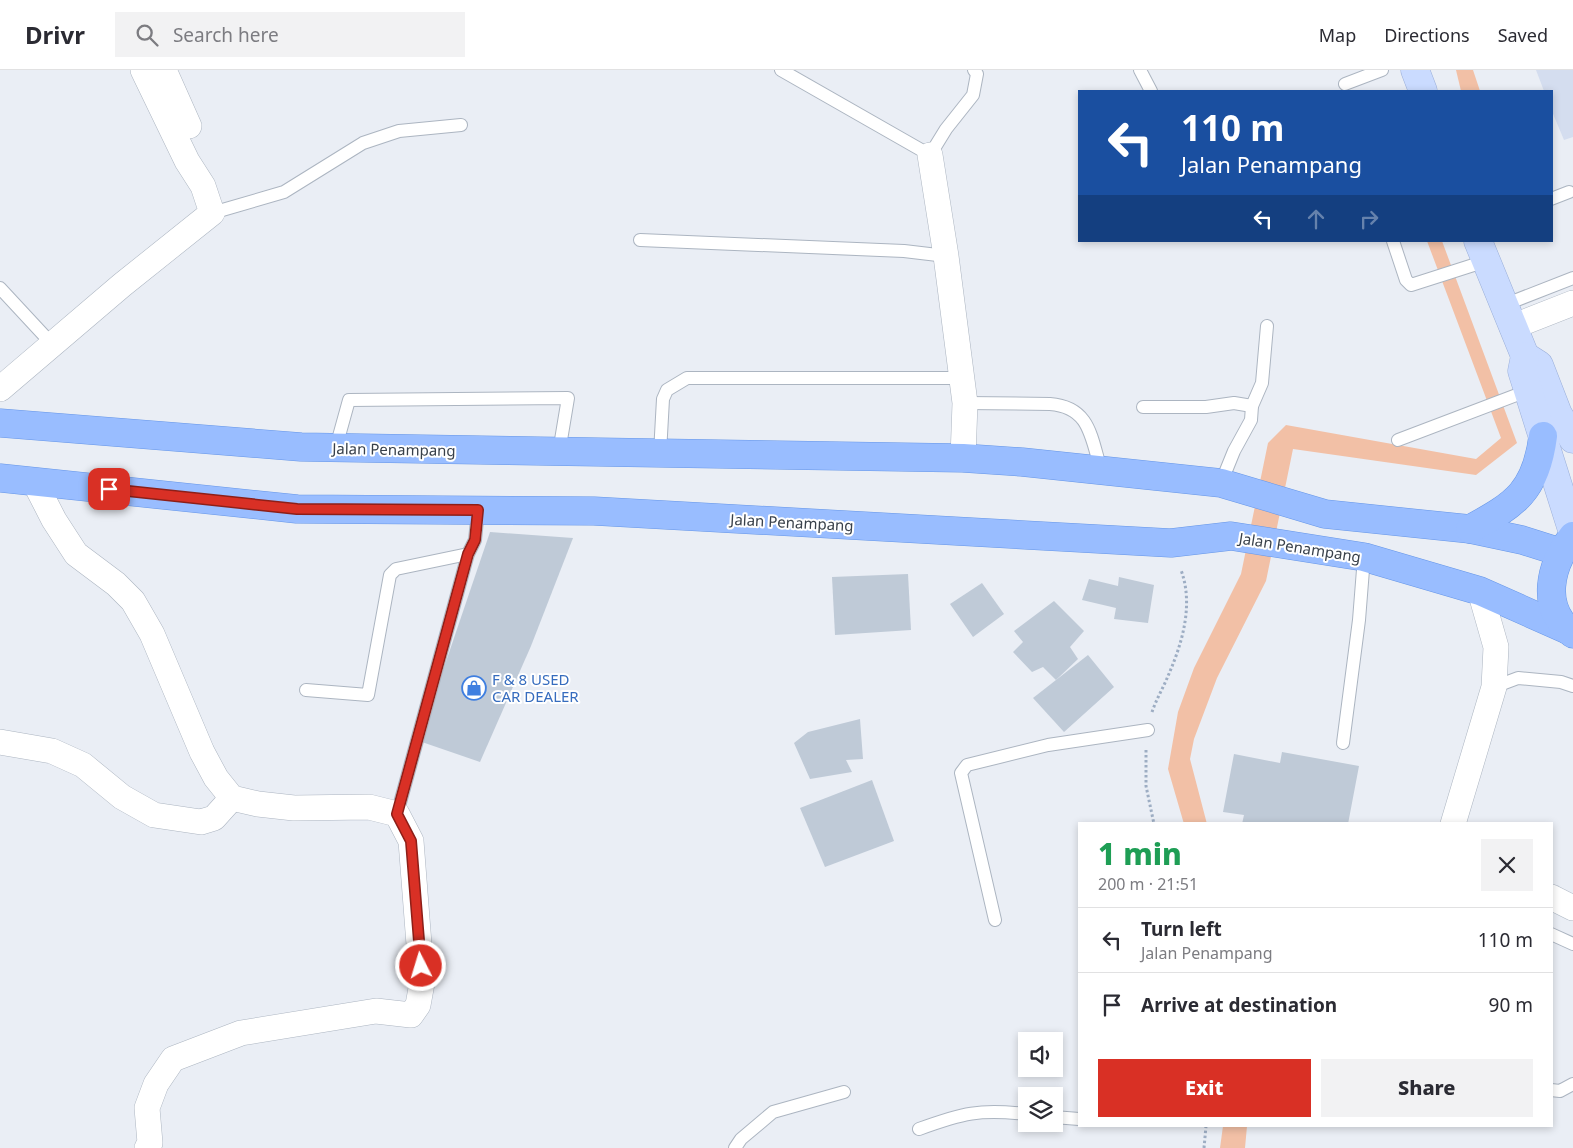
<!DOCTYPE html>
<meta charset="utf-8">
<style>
:root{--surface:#fff;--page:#f2f2f3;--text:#2b2b33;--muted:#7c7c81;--line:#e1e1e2;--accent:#d93025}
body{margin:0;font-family:"Noto Sans",sans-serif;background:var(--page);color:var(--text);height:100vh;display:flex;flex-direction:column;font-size:19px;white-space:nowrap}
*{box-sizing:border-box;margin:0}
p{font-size:16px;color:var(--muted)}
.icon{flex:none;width:28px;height:28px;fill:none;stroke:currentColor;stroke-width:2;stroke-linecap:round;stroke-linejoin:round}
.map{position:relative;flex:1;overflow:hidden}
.panel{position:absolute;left:1078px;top:752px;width:475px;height:305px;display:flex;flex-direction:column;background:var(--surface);border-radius:0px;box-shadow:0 2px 8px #0003}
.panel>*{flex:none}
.hud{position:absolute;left:1078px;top:20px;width:475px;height:152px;border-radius:0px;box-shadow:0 2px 8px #0003;background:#1a4fa0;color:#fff;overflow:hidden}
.tools{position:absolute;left:1018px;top:962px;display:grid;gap:10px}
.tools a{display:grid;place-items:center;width:45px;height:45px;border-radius:0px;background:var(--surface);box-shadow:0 2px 8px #0003;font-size:25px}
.pin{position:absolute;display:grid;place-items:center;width:42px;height:42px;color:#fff;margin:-21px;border-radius:10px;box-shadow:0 2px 8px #0006}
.me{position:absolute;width:55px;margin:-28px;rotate:355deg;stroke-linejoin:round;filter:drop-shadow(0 0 4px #0008)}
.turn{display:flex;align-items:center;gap:18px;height:105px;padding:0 20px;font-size:22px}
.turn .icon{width:65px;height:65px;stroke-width:2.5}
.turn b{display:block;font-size:35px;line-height:42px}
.lanes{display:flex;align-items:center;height:48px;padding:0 20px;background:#0003;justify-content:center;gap:25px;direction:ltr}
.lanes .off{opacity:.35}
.round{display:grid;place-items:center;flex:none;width:52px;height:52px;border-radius:0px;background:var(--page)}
.headline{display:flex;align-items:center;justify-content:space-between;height:85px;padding:0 20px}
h1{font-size:30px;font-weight:800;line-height:38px;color:#1e9e55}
.action{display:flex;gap:10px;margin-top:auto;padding:10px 20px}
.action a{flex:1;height:58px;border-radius:0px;background:var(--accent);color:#fff;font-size:20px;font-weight:800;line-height:58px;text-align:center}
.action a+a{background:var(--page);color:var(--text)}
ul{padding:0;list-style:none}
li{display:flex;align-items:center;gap:15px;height:65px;padding:0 20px;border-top:1px solid var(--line)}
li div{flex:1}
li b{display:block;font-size:19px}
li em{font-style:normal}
header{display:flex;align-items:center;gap:30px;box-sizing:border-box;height:70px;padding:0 25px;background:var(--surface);border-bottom:1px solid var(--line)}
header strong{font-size:24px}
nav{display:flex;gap:28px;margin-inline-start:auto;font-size:18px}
.search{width:350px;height:45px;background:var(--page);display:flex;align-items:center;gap:12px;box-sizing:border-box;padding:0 18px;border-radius:0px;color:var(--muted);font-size:19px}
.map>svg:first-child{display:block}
.education{fill:#d4ddef}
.water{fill:#f2c0a6}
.building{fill:#bfcad7}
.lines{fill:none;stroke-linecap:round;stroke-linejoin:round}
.lane-casing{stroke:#acb5c1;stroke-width:14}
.street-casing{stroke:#acb5c1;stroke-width:26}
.secondary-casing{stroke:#9bafd9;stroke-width:29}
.primary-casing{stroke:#6696e7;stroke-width:29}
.path{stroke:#9dadc3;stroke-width:3;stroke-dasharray:2.5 2.5;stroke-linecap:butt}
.lane{stroke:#fff;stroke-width:12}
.street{stroke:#fff;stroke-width:25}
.secondary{stroke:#cadbff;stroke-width:28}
.primary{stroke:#99bdff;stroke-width:28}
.route-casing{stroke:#8d1f18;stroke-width:12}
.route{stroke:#d93025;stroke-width:9}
.labels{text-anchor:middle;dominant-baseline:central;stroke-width:4;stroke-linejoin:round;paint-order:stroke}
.street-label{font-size:15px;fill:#38404a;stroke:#fff}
.shop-label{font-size:15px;fill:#366cbe;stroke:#fff;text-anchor:start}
</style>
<header>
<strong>Drivr</strong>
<div class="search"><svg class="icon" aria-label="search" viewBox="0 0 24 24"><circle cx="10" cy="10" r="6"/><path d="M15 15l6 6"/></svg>Search here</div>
<nav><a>Map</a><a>Directions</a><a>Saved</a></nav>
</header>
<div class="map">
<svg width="1573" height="1078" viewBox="0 0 1573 1078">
<rect width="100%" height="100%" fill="#eaeef5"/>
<polygon class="education" points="1536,0 1573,0 1573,67 1564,70 1551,39 1551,21 1544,21"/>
<g class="water">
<polygon points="1456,0 1473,0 1480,21 1461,21"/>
<polygon points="1427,171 1442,171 1517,373 1476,405 1293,379 1266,511 1217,608 1194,669 1190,689 1207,754 1184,754 1168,699 1178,642 1194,598 1241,504 1268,373 1286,355 1476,389 1501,368"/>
<polygon points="1223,1056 1247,1056 1245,1078 1220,1078"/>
</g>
<g class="building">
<polygon points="490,462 573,468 531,576 480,692 419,671"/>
<polygon points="908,504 911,560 835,565 832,507"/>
<polygon points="1119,507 1154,515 1148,553 1114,549 1116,538 1082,530 1089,509 1118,516"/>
<polygon points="982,513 1004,544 973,567 950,534"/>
<polygon points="1054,531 1084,561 1070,577 1078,589 1056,610 1043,597 1032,602 1013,582 1023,572 1014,561"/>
<polygon points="1088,585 1114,617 1064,662 1033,628"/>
<polygon points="860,649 863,689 846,690 852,702 810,709 794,673 808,662"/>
<polygon points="1282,682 1359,696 1348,754 1242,754 1244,745 1223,742 1234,684 1280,693"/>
<polygon points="872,710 894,771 825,797 800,738"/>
</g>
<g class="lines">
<g class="lane-casing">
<g id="lane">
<polyline points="781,0 930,85 946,59 973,25 977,4 974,0"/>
<polyline points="1140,0 1151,21"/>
<polyline points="1345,14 1382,0"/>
<polyline points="1551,129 1569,122"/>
<polyline points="212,143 284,122 363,73 399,61 461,55"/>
<polyline points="640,170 904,181 946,186"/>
<polyline points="1393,171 1406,210 1411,215 1486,191"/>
<polyline points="0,218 52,274"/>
<polyline points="1504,235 1573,208"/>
<path d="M965,333l85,1c40,3 41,33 51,66"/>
<polyline points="1143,337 1206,337 1234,333 1252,336"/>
<polyline points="1398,370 1527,321"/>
<polyline points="336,377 349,330 568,328 559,382"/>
<polyline points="660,383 663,329 667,320 687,308 962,308"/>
<polyline points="1221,413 1234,381 1251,350 1252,336 1262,313 1267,256"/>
<polyline points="1494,617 1518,608 1561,612 1573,616"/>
<polyline points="306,620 368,625 390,505 396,499 468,484"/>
<polyline points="1343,673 1359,550 1364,487"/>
<polyline points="397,744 468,484 475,470 478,440"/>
<polyline points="995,850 961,703 967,695 1048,675 1148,660"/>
<polyline points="1551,864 1573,874"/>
<polyline points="1551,1020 1560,1021 1573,1014"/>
<polyline points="1054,1047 1079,1049"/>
<path d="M919,1059c44,-16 60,-20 107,-15"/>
<polyline points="735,1078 741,1069 773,1042 844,1022"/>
</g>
</g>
<g class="street-casing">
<g id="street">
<polyline points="164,0 189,56"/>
<polyline points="930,85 946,186 965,333 963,388"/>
<polyline points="1512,257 1573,233"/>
<polyline points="0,319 122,215 212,143 203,116 187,91 143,0"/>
<polyline points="34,411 54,450 76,484 116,514 133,531 152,564 202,682 216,708 232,728 258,734 294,738 369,737 397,744 411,771 422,913 418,935 411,945 376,941 241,963 173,989 156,1014 147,1038 150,1073 147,1078"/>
<polyline points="0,672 52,681 83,695 122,727 154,745 201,752 214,748 232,728"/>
<polyline points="1453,754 1494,617 1496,577 1480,521"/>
<polyline points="1551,827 1573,838"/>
</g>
</g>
<g class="secondary-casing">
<g id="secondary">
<polyline points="1415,0 1423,21"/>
<polyline points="1478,171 1525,286 1539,295 1558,344 1573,369"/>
<polyline points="1525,286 1522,301 1573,463"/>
</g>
</g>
<g class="primary-casing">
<g id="primary">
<polyline points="0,353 301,377 963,388 1022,392 1221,413 1325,444 1470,459 1522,470 1560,482"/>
<polyline points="0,408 297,439 594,441 1171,473 1231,466 1364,487 1480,521 1570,561"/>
<path d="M1470,459c46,-25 66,-38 73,-93"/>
<path d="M1573,466c-23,29 -34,71 0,98"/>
</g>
</g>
<g class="path">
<path d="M1152,642c4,-12 11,-24 16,-36 14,-32 26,-71 13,-106"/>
<polyline points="1146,680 1146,716 1154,754"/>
<polyline points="1204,1078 1206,1056"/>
</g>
<use href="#lane" class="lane"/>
<use href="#street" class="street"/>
<use href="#secondary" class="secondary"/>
<use href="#primary" class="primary"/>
</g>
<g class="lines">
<g class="route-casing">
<polyline id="route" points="109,419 297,439 478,440 475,470 468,484 397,744 411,771 421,896"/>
</g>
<use href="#route" class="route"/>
</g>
<defs>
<g id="shop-ring" transform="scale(1.25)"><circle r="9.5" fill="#fff" stroke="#3f7fe0" stroke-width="1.5"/><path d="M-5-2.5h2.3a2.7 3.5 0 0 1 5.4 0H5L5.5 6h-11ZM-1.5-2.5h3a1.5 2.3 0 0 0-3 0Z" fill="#3f7fe0"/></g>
</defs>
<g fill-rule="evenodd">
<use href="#shop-ring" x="474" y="618"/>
</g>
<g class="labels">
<g class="street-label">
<text transform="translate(394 379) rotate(1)">Jalan Penampang</text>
<text transform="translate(792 452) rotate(3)">Jalan Penampang</text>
<text transform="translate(1300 477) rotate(9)">Jalan Penampang</text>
</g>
<g class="shop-label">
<text x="492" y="609">F &amp; 8 USED<tspan x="492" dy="17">CAR DEALER</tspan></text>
</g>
</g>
</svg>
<div class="tools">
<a><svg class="icon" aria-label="sound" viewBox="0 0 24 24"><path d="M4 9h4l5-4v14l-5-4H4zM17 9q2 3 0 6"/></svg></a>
<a><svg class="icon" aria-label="layers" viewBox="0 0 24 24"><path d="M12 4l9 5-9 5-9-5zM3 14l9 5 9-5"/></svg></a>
</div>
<div class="pin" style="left:109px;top:419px;background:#d93025"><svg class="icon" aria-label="arrive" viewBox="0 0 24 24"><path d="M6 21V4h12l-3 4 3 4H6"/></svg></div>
<svg class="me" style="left:421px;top:896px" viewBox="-20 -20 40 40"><circle r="17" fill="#d93025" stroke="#fff" stroke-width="3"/><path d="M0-11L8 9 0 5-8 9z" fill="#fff"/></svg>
<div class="hud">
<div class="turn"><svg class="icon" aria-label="left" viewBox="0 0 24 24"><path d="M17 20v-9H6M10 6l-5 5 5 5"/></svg><div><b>110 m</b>Jalan Penampang</div></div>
<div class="lanes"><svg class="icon" aria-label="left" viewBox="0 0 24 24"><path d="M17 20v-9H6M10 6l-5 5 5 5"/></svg><svg class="icon off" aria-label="ahead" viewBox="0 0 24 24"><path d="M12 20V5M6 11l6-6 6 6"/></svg><svg class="icon off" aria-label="right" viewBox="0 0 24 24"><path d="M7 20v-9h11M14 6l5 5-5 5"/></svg></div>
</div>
<section class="panel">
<div class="headline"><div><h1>1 min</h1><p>200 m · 21:51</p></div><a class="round"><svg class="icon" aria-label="close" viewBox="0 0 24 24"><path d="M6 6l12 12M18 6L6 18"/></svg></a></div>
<ul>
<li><svg class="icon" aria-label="left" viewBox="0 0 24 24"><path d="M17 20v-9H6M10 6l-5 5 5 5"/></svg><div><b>Turn left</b><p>Jalan Penampang</p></div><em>110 m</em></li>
<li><svg class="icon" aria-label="arrive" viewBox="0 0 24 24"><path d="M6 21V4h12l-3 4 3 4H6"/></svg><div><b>Arrive at destination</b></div><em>90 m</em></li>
</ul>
<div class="action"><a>Exit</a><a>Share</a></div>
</section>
</div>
